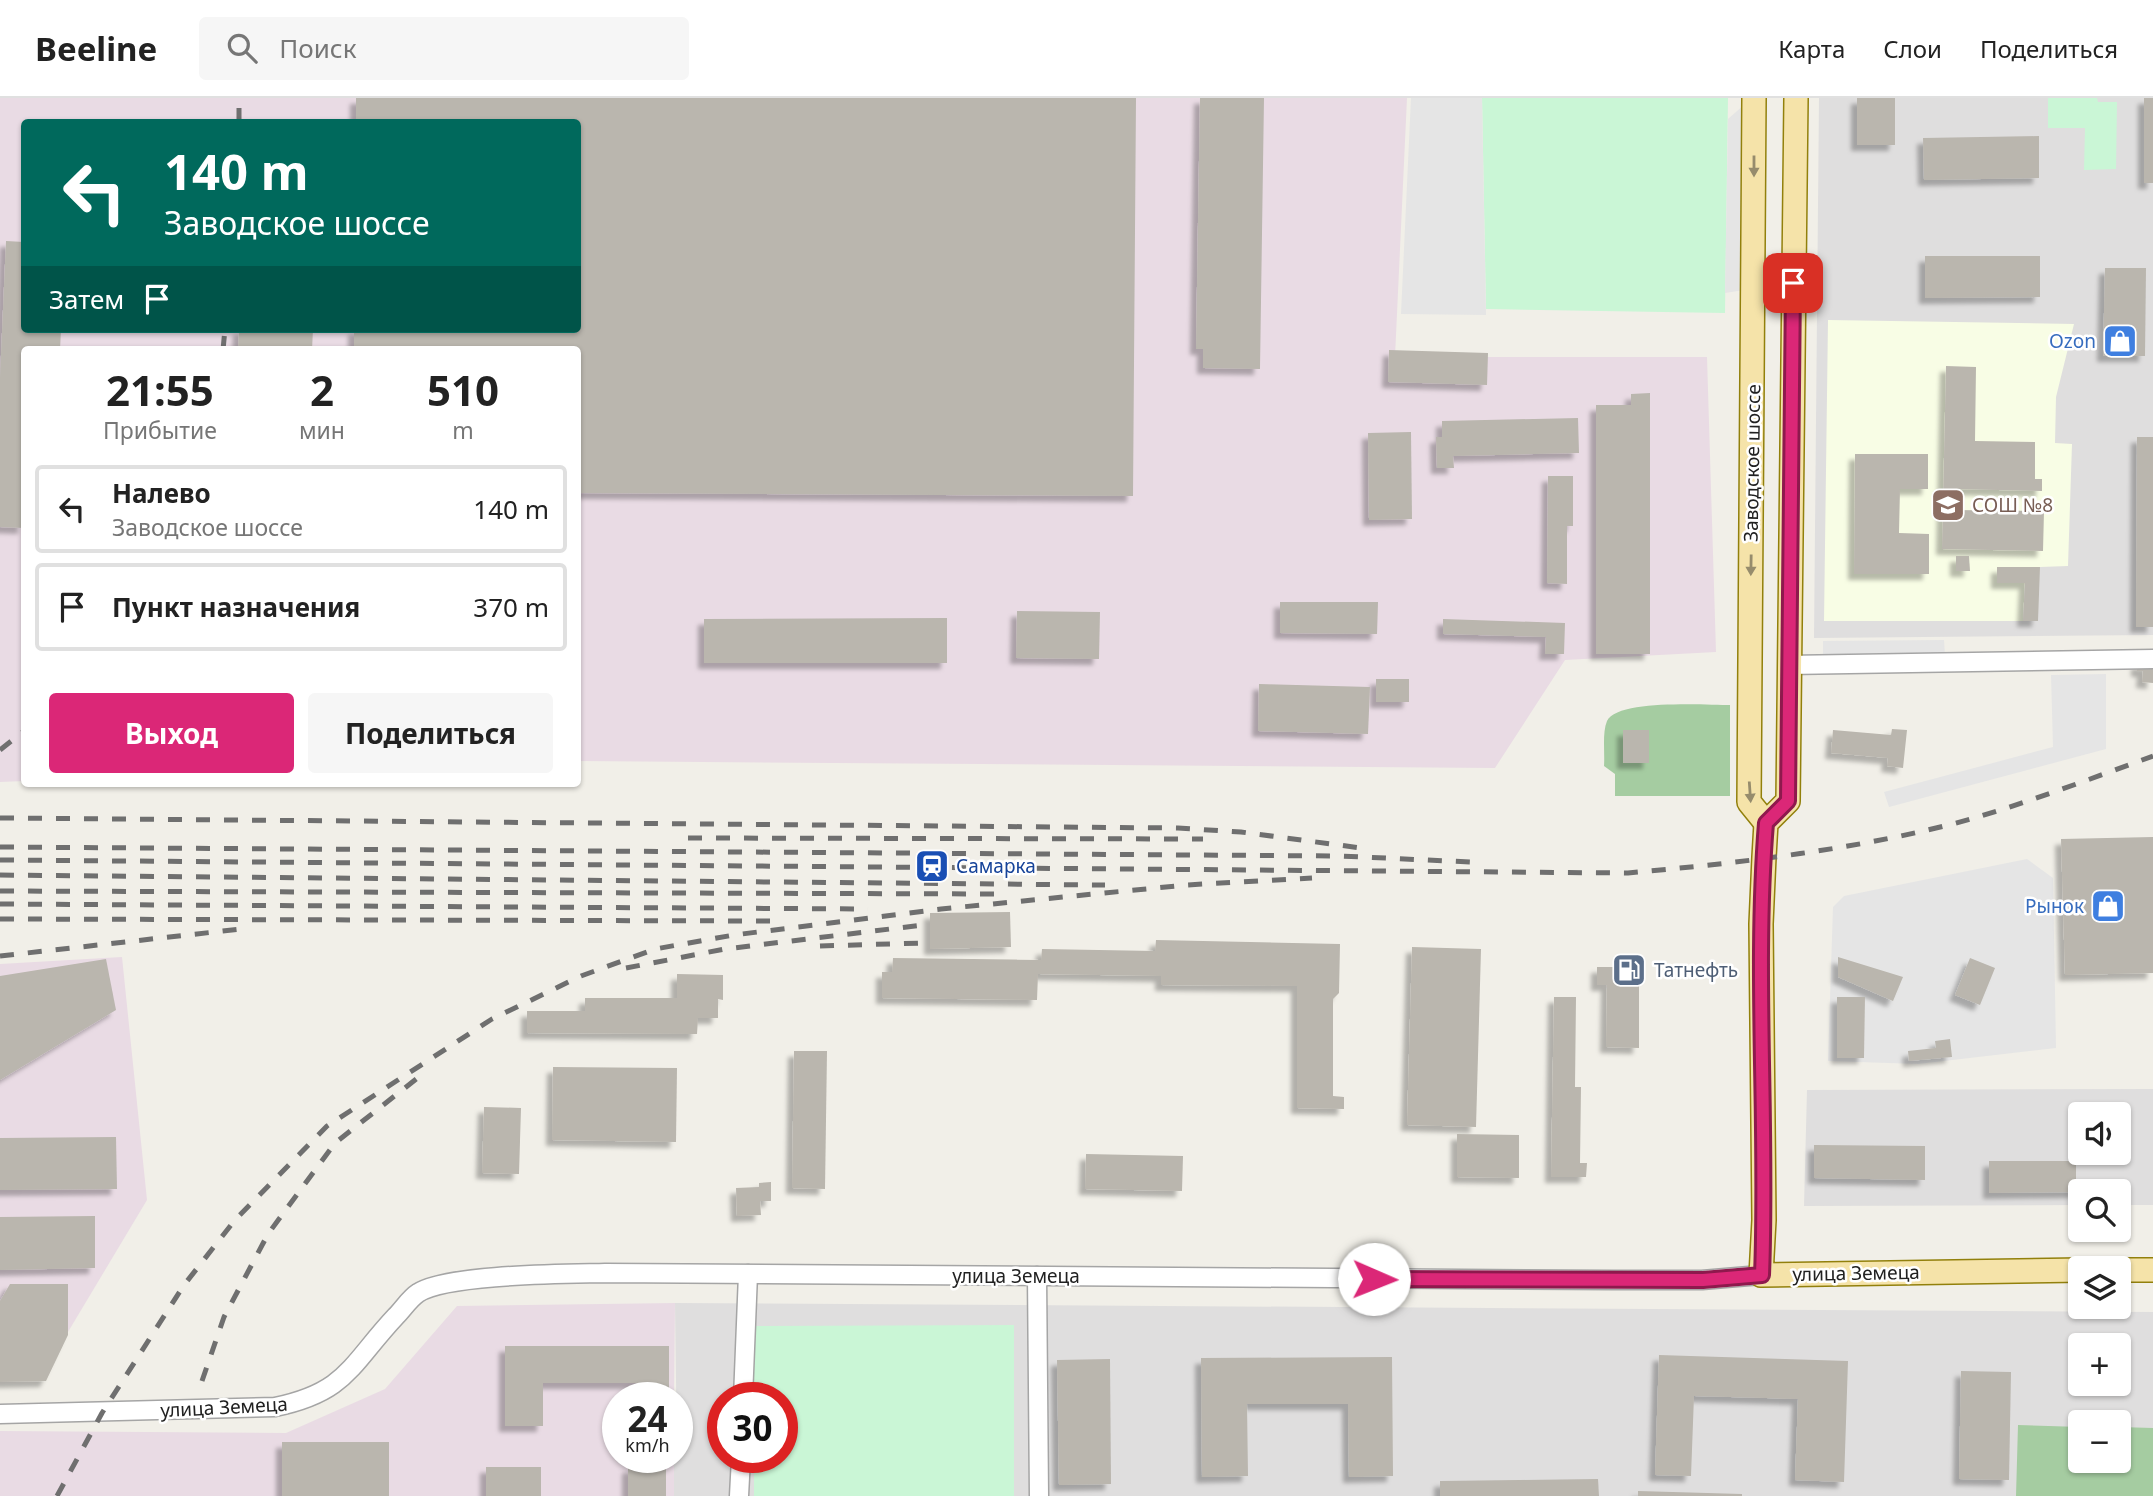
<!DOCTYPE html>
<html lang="ru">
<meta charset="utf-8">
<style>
:root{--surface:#fff;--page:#f6f6f6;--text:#222;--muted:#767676;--line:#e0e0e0;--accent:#db2777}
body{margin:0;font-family:"Noto Sans",sans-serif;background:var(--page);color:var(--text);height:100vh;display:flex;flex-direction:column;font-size:26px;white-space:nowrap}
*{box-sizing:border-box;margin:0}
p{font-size:23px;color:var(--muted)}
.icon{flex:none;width:38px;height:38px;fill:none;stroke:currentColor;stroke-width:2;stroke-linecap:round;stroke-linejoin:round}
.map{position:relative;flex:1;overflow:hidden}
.details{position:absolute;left:21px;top:248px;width:560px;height:441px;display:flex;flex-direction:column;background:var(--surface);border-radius:7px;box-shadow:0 2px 5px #0004}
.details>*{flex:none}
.banner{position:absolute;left:21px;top:21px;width:560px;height:214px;border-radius:7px;box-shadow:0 2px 5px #0004;background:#00695c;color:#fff;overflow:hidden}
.tools{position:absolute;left:2068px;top:1004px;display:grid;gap:14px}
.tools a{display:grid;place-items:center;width:63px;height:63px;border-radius:7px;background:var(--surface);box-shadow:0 2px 5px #0004;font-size:35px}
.speed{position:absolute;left:602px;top:1284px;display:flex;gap:14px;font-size:35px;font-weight:700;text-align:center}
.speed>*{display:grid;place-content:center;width:91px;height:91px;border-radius:50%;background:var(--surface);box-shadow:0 2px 5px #0004;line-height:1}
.speed small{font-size:18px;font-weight:400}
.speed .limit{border:10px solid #d22;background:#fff;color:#111}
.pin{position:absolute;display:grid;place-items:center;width:60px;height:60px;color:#fff;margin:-30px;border-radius:14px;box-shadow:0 4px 10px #0006}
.me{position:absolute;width:77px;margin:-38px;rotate:91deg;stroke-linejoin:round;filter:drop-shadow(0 0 5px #0008)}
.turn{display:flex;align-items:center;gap:24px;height:147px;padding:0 28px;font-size:32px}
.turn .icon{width:91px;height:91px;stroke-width:2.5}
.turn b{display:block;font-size:49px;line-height:60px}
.then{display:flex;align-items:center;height:66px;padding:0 28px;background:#0003;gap:14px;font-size:26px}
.eta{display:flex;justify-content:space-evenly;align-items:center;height:119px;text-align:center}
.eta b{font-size:42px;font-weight:700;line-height:49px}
.button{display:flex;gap:14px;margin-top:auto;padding:14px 28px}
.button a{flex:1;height:80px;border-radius:7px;background:var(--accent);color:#fff;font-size:28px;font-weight:700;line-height:80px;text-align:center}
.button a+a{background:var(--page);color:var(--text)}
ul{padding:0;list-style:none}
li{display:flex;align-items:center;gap:21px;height:88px;margin:0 14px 10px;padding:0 14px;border:4px solid var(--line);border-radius:7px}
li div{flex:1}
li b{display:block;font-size:26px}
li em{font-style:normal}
header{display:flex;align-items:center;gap:42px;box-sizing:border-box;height:98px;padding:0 35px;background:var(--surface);border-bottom:2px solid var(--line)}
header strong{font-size:33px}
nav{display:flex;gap:38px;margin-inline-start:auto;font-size:24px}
.search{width:490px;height:63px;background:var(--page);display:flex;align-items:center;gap:18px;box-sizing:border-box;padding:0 24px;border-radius:7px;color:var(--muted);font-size:26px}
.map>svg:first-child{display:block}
.residential{fill:#dfdede;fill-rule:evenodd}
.industrial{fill:#e9dbe4;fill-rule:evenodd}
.education{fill:#f8fde5}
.forest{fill:#a5cca1}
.park{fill:#caf6d6}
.parking{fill:#e5e5e5}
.building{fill:#bab6ae;filter:url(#shadow)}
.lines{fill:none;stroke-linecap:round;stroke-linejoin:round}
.minor-casing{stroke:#a5a5a5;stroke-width:21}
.major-casing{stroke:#92800c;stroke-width:26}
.minor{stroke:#fff;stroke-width:18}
.major{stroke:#f5e3a9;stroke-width:23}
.rail{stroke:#6f6f6f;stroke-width:5;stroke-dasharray:14 14;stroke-linecap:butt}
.oneway{fill:#968c6c}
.route-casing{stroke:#8e194d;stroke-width:18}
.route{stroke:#db2777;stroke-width:12}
.labels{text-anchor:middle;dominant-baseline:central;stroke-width:5;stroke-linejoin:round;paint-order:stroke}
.shop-label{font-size:19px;fill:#366cbe;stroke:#fff;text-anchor:end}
.street-label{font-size:19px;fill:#212121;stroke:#fff}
.education-label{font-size:19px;fill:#785e54;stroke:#fff;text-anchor:start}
.transit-label{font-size:19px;fill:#164399;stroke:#fff;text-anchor:start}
.service-label{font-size:19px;fill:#4e5e75;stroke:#fff;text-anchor:start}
</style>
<header>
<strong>Beeline</strong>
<div class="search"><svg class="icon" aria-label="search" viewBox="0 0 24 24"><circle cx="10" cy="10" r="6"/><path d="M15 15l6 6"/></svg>Поиск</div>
<nav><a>Карта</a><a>Слои</a><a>Поделиться</a></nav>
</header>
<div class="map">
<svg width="2153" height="1398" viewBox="0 0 2153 1398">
<defs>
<filter id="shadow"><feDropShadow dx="-6" dy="6" stdDeviation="2" flood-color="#0004"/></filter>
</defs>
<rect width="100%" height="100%" fill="#f1efe8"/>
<g class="residential">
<polygon points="1819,0 2153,0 2153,537 1814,540"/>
<path d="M2153,991v116h-34v-13h-38v13l-277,1 3,-116zM2081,1017h38v38h-38z"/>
<path d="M675,1205l1478,9v184h-1479v-38h3zM2081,1248h38v38h-38zM723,1300h59v60h-59zM2081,1325h38v38h-38z"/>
</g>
<g class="industrial">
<path d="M0,0h1407l-12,259h312l9,295 -151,8 -70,108 -917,-7v-411h-554v431l-24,1zM24,24h554v207h-554z"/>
<polygon points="122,859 147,1102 41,1279 0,1280 0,866"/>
<polygon points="675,1205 674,1300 618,1300 618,1360 674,1360 674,1398 0,1398 0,1333 286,1335 385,1291 457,1208"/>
</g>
<polygon class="education" points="1828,222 2074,226 2056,299 2055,345 2072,346 2068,468 2040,469 2025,485 2023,523 1824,523"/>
<g class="forest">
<path d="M1730,607v91h-115v-22l-11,-8c1,-13 -2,-33 3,-45 10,-22 99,-16 123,-16z"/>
<polygon points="2018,1327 2081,1329 2081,1363 2119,1363 2119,1329 2153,1330 2153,1398 2016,1398"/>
</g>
<g class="park">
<polygon points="1482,0 1728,0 1725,215 1486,211"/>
<polygon points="2048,0 2097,0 2098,4 2117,4 2116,71 2084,72 2085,30 2048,30"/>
<polygon points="1014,1227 1014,1398 754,1398 754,1360 782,1360 782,1300 754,1300 754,1228"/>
</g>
<g class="parking">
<polygon points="1411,0 1482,0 1486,217 1401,216"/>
<polygon points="1744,7 1744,192 1725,195 1728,21"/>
<polygon points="1944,542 1945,558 1823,559 1823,543"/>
<polygon points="2106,576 2106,651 1889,709 1884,694 2053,649 2051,577"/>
<polygon points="2027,761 2053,780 2056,950 1918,966 1828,963 1833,809 1844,798"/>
</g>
<g class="building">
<polygon points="356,0 1136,0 1133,398 578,395 578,252 354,252 354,231 578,231 578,24 356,24"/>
<polygon points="1200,0 1264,0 1260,271 1203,270 1203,251 1196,251"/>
<rect x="1857" y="0" width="38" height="47"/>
<rect x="2144" y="0" width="9" height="85"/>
<polygon points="2039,38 2039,80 1924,82 1923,40"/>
<polygon points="6,143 24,144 24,231 61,231 60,252 24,252 24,430 0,429 0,280"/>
<polygon points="1925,158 2040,158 2040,199 1925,200"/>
<polygon points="2105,170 2146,170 2145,258 2103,258"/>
<polygon points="239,231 313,231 312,252 238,252"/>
<polygon points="1389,252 1488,255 1487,287 1388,284"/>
<polygon points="1946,268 1976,269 1975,343 2035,344 2035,381 2042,381 2042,393 1954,391 1953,412 2044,413 2043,453 1942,451"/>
<polygon points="1650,295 1650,556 1596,556 1596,307 1631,307 1631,296"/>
<polygon points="1578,320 1579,355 1453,358 1454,370 1437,370 1436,339 1442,339 1442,323"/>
<polygon points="1411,334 1412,421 1369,422 1368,335"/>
<polygon points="2137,339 2153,339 2153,529 2136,529"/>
<polygon points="1855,356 1928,356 1928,391 1900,391 1899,435 1929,436 1929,476 1854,476"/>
<polygon points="1548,378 1573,378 1573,428 1567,428 1567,486 1547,485"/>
<polygon points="1956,458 1969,458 1970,473 1956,473"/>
<polygon points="1997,469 2040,469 2038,523 2023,523 2025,485 1997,485"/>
<polygon points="1280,504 1378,504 1377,536 1280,535"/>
<polygon points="1017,513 1100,514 1099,561 1016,560"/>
<polygon points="947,520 947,565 704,565 704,521"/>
<polygon points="1443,521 1565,525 1564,556 1545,556 1546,539 1443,536"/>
<polygon points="2137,565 2153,565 2153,585 2142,584 2143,573 2137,573"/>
<rect x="1376" y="581" width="33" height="23"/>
<polygon points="1259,586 1370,589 1368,636 1258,633"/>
<polygon points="1892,631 1907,632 1903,670 1887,668 1888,660 1831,655 1833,632 1891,637"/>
<rect x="1623" y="632" width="26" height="33"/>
<polygon points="2153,739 2153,875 2065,877 2061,741"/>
<polygon points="1010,814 1011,849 930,851 930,815"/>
<polygon points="1156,842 1340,846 1339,895 1333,901 1333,998 1344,999 1344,1011 1297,1010 1297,888 1161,887 1161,878 1038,876 1037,902 882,900 882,874 892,874 893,860 1041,862 1042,851 1155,853"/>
<polygon points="1412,849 1481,851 1476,1029 1407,1027"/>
<polygon points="1838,859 1903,879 1893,903 1838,879"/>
<polygon points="1970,860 1995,870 1980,907 1955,897"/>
<polygon points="106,861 116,912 0,982 0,878"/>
<polygon points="1597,869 1632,869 1632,881 1639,881 1639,950 1606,949 1607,887 1597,887"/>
<polygon points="677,876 723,877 723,902 718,901 718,920 698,920 697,936 527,935 527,913 585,913 585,900 677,900"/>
<polygon points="1554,899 1576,899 1575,989 1581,989 1580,1065 1587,1065 1586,1079 1551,1079"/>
<polygon points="1837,899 1865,899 1864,960 1837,960"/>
<polygon points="1950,941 1952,959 1909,963 1908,953 1936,950 1935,943"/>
<polygon points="794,953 827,953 825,1091 792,1090"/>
<polygon points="553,969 677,970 676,1044 552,1042"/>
<polygon points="484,1009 521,1010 519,1076 482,1075"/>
<polygon points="1457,1036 1519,1037 1519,1080 1457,1079"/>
<polygon points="116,1039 117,1091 0,1092 0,1040"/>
<polygon points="1814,1047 1925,1048 1925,1082 1814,1080"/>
<polygon points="1086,1056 1183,1058 1182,1093 1085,1091"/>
<polygon points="1989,1063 2076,1063 2076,1094 1989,1095"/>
<polygon points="771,1084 771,1103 760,1103 761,1117 737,1118 736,1090 759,1089 759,1085"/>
<polygon points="95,1118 95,1170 0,1172 0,1119"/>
<polygon points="10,1186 68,1186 68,1237 46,1283 0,1284 0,1203"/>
<polygon points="505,1248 669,1248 669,1300 636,1300 636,1285 543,1285 543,1328 505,1328"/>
<polygon points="1659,1257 1848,1263 1844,1384 1795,1382 1798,1301 1694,1298 1691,1378 1655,1377"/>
<polygon points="1392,1259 1393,1378 1349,1379 1348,1306 1247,1306 1248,1378 1202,1379 1201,1260"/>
<polygon points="1110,1261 1111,1386 1059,1387 1057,1262"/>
<polygon points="1961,1273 2011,1274 2009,1382 1959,1381"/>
<rect x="282" y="1344" width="107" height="54"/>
<rect x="486" y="1369" width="55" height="29"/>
<rect x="628" y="1369" width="38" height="29"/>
<polygon points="1598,1381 1599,1398 1440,1398 1440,1383"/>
<polygon points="1638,1393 1742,1396 1742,1398 1638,1398"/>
</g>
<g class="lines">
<g class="minor-casing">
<g id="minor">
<polyline points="1788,567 2153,561"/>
<polyline points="1037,1178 1039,1398"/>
<polyline points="743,1300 748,1176"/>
<path d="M0,1316l275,-7c72,-15 75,-42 121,-91 7,-7 14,-18 22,-23 28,-19 149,-19 187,-20l1008,7h89l59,-5"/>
<polyline points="739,1398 741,1360"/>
</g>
</g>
<g class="major-casing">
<g id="major">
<polyline points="1754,0 1749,704 1766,725"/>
<polyline points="1796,0 1788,703 1766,725 1764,759 1761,826 1764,1122 1761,1177 2081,1172"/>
<polyline points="2119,1172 2153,1172"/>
</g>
</g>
<use href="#minor" class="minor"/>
<use href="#major" class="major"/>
<g class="rail">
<polyline points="239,24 239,0"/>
<polyline points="223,252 225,231"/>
<polyline points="0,652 24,633"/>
<polyline points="0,720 1178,730 1241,734 1361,750"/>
<polyline points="688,740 1203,741"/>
<polyline points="0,749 1339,758 1472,764"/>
<path d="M0,762l1628,13c111,-10 235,-24 343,-54 61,-18 122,-41 182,-63"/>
<polyline points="0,777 1105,787"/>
<polyline points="0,793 1005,796"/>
<polyline points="0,806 868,811"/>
<polyline points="0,821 774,823"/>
<polyline points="820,848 923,845"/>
<polyline points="0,858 241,831"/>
<polyline points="626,870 725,851 923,827"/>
<polyline points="202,1283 224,1219 268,1136 335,1045 420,978"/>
<polyline points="57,1398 102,1315 184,1187 235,1122 327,1028 492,921 581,878 655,851 734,837 941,811 1186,787 1312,780"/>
</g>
</g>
<defs><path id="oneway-solid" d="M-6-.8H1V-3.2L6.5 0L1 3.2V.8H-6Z" transform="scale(1.75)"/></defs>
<g class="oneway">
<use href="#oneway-solid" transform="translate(1754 68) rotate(90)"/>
<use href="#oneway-solid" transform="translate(1751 467) rotate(91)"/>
<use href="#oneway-solid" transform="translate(1750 694) rotate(86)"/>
</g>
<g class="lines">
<g class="route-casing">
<path id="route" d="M1374,1181l329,1 59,-5c6,-151 -8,-302 4,-452l22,-22 5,-518"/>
</g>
<use href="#route" class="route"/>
</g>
<defs>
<g id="shop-square" transform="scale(1.75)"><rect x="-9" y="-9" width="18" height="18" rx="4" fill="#3f7fe0" stroke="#fff"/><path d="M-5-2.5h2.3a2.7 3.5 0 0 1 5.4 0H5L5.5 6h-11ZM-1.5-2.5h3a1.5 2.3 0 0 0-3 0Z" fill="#fff"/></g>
<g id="school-square" transform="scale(1.75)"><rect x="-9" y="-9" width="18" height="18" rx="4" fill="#8d6e63" stroke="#fff"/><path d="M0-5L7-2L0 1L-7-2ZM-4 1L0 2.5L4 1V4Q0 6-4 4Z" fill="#fff"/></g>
<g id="station-square" transform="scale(1.75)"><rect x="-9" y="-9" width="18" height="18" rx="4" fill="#1a4fb4" stroke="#fff"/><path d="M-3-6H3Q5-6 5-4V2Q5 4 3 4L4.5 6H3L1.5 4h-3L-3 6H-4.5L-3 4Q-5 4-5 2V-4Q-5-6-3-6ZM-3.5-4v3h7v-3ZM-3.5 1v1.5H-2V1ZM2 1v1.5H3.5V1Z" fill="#fff"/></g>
<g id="fuel-square" transform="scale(1.75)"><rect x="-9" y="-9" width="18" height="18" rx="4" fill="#5c6f8a" stroke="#fff"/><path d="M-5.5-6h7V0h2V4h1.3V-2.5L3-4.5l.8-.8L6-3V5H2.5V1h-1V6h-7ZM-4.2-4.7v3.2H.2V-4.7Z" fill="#fff"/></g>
</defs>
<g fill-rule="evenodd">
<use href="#shop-square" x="2120" y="243"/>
<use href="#school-square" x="1948" y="407"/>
<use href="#station-square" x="932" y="768"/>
<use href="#shop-square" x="2108" y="808"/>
<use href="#fuel-square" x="1629" y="872"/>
</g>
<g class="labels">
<g class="shop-label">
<text x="2096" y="243">Ozon</text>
<text x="2084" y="808">Рынок</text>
</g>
<g class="street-label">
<text transform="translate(1752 365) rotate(-89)">Заводское шоссе</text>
<text transform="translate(1856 1175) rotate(-1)">улица Земеца</text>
<text x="1016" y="1178">улица Земеца</text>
<text transform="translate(224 1309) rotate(-3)">улица Земеца</text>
</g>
<g class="education-label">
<text x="1972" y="407">СОШ №8</text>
</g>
<g class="transit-label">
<text x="956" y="768">Самарка</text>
</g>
<g class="service-label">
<text x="1654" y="872">Татнефть</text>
</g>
</g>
</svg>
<div class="tools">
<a><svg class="icon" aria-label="sound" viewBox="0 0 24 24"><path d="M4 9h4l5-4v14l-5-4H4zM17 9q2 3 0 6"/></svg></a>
<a><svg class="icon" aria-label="search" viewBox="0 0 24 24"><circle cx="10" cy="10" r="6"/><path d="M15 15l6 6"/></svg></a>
<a><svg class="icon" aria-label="layers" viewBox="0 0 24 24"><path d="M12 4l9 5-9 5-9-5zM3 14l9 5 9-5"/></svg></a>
<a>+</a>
<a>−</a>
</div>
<div class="speed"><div>24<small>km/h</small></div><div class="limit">30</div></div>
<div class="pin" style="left:1793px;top:185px;background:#d93025"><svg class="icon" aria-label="arrive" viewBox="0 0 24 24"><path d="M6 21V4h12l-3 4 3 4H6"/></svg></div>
<svg class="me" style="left:1374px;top:1181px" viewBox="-20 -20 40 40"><circle r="19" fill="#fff"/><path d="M0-13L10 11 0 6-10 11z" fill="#db2777"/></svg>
<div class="banner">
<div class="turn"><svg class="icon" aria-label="left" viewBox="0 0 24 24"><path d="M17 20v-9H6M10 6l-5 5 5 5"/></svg><div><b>140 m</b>Заводское шоссе</div></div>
<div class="then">Затем<svg class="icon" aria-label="arrive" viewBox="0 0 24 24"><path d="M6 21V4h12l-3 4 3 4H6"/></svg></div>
</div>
<section class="details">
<div class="eta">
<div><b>21:55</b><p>Прибытие</p></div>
<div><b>2</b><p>мин</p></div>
<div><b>510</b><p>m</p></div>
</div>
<ul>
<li><svg class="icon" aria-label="left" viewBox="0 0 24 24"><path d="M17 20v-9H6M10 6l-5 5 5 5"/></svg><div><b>Налево</b><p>Заводское шоссе</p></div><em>140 m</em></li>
<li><svg class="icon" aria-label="arrive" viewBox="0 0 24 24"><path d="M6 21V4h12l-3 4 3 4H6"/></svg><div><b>Пункт назначения</b></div><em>370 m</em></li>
</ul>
<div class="button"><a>Выход</a><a>Поделиться</a></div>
</section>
</div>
